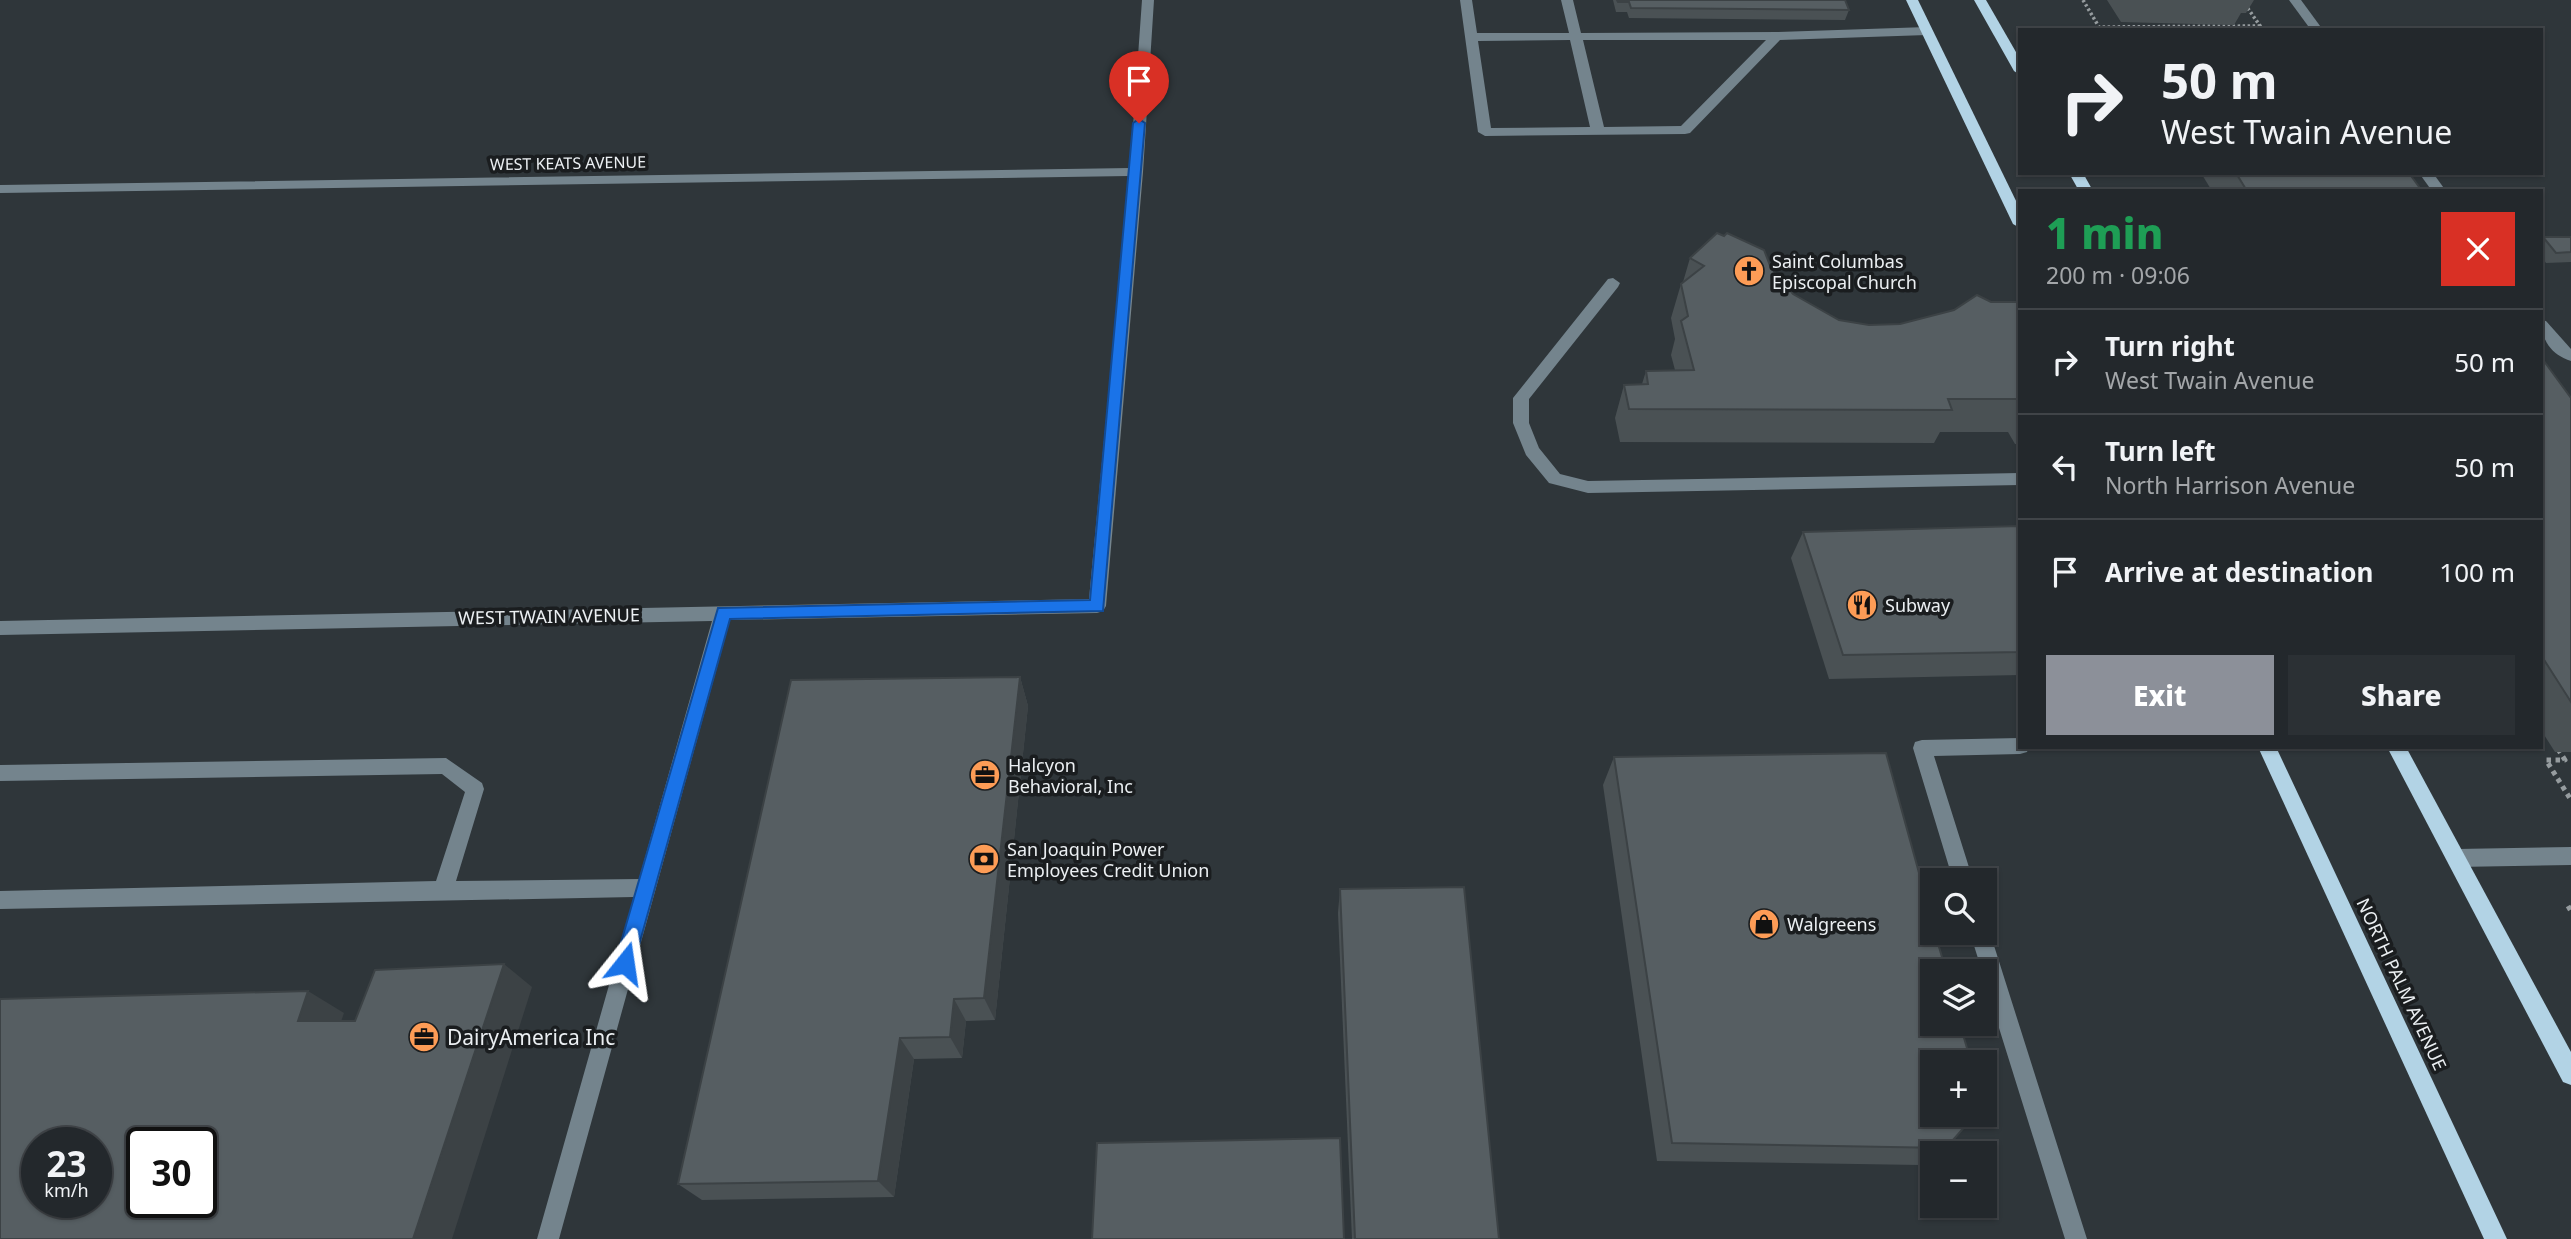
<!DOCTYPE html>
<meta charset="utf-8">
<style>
:root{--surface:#23282c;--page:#2b3034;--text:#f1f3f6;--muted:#a3a6a9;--line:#404448;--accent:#8c9099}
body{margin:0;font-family:"Noto Sans",sans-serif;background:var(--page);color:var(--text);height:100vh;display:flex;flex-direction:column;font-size:26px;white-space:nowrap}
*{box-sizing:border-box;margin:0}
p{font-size:23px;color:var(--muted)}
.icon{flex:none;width:38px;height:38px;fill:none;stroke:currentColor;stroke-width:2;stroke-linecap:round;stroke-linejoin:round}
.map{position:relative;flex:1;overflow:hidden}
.panel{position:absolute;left:2018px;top:189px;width:525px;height:560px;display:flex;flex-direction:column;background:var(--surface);border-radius:0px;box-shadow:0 2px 5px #0004,0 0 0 2px var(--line)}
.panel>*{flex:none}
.hud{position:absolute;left:2018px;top:28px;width:525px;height:147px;border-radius:0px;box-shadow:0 2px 5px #0004,0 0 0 2px var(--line);background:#23282c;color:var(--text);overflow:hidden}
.fabs{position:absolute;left:1920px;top:868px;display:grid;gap:14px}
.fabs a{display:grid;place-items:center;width:77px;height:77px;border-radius:0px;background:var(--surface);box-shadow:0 2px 5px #0004,0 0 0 2px var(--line);font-size:35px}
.speed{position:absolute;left:21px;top:1127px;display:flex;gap:14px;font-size:35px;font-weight:700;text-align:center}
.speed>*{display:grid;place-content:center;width:91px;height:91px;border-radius:50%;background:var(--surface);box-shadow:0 2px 5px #0004,0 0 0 2px var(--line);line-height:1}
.speed small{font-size:18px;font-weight:400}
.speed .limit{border:4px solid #111;border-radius:10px;background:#fff;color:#111}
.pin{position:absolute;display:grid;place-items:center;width:60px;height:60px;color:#fff;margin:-72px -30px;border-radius:50% 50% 50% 0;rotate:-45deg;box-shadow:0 0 7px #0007}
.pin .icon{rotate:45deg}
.me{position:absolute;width:77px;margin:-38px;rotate:15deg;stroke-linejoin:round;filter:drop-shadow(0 0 5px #0008)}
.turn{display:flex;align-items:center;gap:24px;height:147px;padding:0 28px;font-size:32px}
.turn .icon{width:91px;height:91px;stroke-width:2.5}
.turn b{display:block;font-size:49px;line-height:60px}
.round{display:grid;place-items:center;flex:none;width:74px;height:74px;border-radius:0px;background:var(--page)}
.head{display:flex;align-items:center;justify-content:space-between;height:119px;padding:0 28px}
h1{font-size:42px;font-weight:800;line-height:52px;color:#1e9e55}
.cta{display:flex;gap:14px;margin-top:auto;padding:14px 28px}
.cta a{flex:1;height:80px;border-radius:0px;background:var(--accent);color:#fff;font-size:28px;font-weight:800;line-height:80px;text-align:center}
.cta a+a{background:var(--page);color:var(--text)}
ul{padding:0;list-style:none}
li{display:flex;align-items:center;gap:21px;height:105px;padding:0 28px;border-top:2px solid var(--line)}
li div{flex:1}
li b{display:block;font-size:26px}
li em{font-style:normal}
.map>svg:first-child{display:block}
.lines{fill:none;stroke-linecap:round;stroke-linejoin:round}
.path-far1{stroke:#969c9f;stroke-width:3.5;stroke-dasharray:2.5 2.5;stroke-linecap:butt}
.path{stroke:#969c9f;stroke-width:5;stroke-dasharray:4.5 4.5;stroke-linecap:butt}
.minor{fill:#74848d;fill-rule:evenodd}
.major{fill:#b2d3e5;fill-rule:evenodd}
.wall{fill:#4a5154}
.shaded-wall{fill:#3c4245}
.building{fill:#565e62;stroke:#3c4245;stroke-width:2;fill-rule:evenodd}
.route{fill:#1a73e8;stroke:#114b97;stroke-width:2}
.labels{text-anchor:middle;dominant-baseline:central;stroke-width:7;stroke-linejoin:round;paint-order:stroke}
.far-street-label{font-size:16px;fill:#ebeff2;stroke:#1a1d1f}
.poi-label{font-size:18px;fill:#ebeff2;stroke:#1a1d1f;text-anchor:start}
.street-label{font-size:18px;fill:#ebeff2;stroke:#1a1d1f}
.near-poi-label{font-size:21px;fill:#ebeff2;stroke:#1a1d1f;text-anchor:start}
</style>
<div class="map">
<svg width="2571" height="1239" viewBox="0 0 2571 1239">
<rect width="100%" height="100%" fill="#2f363a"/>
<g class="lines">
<g class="path-far1">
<polyline points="2083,0 2099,27 2260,26"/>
<polyline points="2242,0 2263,30"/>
</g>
<g class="path">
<polyline points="2558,749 2565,760 2546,760 2571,800"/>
<polyline points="2568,906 2571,911"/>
</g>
<g class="minor">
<polygon points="1142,0 1154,0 1143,172 1106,606 1103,611 1097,613 730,620 559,1239 537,1239 634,897 0,909 0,891 436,881 465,792 442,774 0,781 0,765 446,758 482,783 484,789 456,881 639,879 712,621 0,635 0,621 1089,599 1129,176 0,193 0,185 1130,168"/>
<path d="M1460,0h12l5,33h92l-8,-33h12l8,33 196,-1 150,-5 6,4 -6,4 -147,5 -90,93 -5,1 -200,2 -7,-4zM1570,40l20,87 -99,1 -13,-87zM1583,40h183l-85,86 -77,1z"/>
<polygon points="2289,0 2301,0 2323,30 2311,30"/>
<polygon points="2419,173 2433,173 2446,191 2432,191"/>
<polygon points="1613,278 1620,283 1618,287 1529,399 1529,423 1539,448 1560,474 1588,481 2020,473 2020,485 1588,493 1549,483 1526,455 1513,423 1513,398 1608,279"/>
<path d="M2541,320l5,1 25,28v12c-20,-6 -30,-22 -30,-41z"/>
<polygon points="2020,738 2020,747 2029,747 2027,752 2020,754 1934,756 1973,880 1953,880 1913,748 1915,742 1922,740"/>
<polygon points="2571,847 2571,865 2457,867 2450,864 2447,858 2450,852 2457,849"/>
<polygon points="1984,925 1990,933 2087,1239 2065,1239 1984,980 1984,971 1982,971 1970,933 1984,933"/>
</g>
<g class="major">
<polygon points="1906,0 1918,0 2020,209 2020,228 2013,224"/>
<polygon points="1974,0 1986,0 2020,59 2020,75 2014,71"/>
<polygon points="2069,173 2083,173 2093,191 2079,191"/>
<polygon points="2258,747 2276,747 2507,1239 2484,1239"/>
<polygon points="2387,747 2406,747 2571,1052 2571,1085 2563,1082"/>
</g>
</g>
<g class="wall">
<polygon points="1613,0 1845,0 1849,10 1845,20 1629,18 1627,12 1616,12"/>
<polygon points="2107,0 2254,0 2246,13 2241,13 2234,25 2121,22"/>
<polygon points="2201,173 2409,173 2422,191 2212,191"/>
<polygon points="2543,237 2571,237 2571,262 2546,263 2541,256 2541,239"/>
<polygon points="1690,258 1771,268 1793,294 1839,320 1869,325 1900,324 1991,302 2020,302 2020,444 2015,444 2008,432 1940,432 1934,443 1620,442 1615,418 1624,385 1642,384 1646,371 1675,370 1671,355 1675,339 1671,318 1681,284 1683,282"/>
<polygon points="2541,357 2571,398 2571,752 2555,752 2541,730"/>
<polygon points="2020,526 2020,675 1829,679 1791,558 1803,532"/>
<polygon points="1020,677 1028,706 995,1020 966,1021 962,1058 914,1059 894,1197 702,1200 678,1184"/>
<polygon points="1614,757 1946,1148 1937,1153 1932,1153 1932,1157 1920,1165 1657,1161 1603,785"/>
<polygon points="1340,889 1499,1239 1352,1239 1338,913"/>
</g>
<g class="shaded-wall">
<polygon points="1020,677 1028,706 995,1020 984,998"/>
<polygon points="504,964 532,987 452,1239 413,1239"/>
<polygon points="308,991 344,1013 334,1042 298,1021"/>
<polygon points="954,999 966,1021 962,1058 950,1037"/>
<polygon points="900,1038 914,1059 894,1197 878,1181"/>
</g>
<g class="building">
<polygon points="1617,0 1845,0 1849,10 1631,8 1629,2 1618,2"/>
<polygon points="2236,173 2409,173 2422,191 2247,191"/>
<polygon points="1717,233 1724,236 1727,233 1764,250 1771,268 1793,294 1839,320 1869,325 1900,324 1954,310 1977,295 1991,302 2020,302 2020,399 1948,399 1952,410 1629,409 1624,385 1648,384 1646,371 1694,370 1681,321 1688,316 1681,284 1704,266 1690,258"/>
<polygon points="2543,237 2571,237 2571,252 2556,253"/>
<polygon points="2541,357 2571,398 2571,702 2541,655"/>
<polygon points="2020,526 2020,652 1843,655 1803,532"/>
<polygon points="1020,677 984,998 954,999 950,1037 900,1038 878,1181 678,1184 791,680"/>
<polygon points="1886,753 1932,920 1932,933 1935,933 1946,971 1932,971 1932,1024 1960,1024 1971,1062 1932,1062 1932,1115 1975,1115 1946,1148 1672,1143 1614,757"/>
<polygon points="1464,887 1499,1239 1355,1239 1340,889"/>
<path d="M504,964l-91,275h-413v-240l308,-8 -10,30h57l20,-51zM37,1143h59v59h-59zM142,1143h59v59h-59z"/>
<polygon points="1340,1138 1344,1239 1092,1239 1097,1143"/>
</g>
<polygon class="route" points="1139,119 1145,123 1103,611 730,619 634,963 631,969 625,972 618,969 615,963 718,608 1090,600 1133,123"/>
<defs>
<g id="church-disc" transform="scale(1.575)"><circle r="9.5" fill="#fd9c56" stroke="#1a1d1f"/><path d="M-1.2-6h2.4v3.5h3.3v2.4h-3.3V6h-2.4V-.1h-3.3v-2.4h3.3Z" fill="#111"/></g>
<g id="restaurant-disc" transform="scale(1.575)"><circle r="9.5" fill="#fd9c56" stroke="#1a1d1f"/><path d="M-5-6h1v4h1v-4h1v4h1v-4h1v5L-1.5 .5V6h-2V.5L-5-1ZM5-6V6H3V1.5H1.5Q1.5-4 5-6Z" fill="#111"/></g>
<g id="office-disc" transform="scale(1.575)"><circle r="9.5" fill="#fd9c56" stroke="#1a1d1f"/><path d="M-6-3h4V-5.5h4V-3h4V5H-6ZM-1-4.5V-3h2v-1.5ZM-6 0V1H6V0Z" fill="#111"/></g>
<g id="bank-disc" transform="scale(1.575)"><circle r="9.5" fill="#fd9c56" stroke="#1a1d1f"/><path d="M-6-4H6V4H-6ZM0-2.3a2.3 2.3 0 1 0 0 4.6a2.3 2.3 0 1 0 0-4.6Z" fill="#111"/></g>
<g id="shop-disc" transform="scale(1.575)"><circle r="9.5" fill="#fd9c56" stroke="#1a1d1f"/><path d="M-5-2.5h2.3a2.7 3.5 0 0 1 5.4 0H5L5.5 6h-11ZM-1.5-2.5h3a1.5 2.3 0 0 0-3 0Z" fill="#111"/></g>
</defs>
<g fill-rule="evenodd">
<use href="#church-disc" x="1749" y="271"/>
<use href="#restaurant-disc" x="1862" y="605"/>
<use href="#office-disc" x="985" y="775"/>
<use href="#bank-disc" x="984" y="859"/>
<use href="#shop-disc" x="1764" y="924"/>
<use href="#office-disc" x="424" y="1037"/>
</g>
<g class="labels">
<g class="far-street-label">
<text transform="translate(568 163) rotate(-1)">WEST KEATS AVENUE</text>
</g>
<g class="poi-label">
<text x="1772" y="261">Saint Columbas<tspan x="1772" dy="21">Episcopal Church</tspan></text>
<text x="1885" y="605">Subway</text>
<text x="1008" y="765">Halcyon<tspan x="1008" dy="21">Behavioral, Inc</tspan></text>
<text x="1007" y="849">San Joaquin Power<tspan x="1007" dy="21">Employees Credit Union</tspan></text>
<text x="1787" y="924">Walgreens</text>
</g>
<g class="street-label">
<text transform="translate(549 616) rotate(-1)">WEST TWAIN AVENUE</text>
<text transform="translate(2402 984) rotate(65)">NORTH PALM AVENUE</text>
</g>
<g class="near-poi-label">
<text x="447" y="1037">DairyAmerica Inc</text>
</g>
</g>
</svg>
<div class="fabs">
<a><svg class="icon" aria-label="search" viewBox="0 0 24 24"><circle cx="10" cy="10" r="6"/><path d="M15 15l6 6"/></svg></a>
<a><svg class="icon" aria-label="layers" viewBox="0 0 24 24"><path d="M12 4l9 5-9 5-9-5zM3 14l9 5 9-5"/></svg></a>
<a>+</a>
<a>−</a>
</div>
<div class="speed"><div>23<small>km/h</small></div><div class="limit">30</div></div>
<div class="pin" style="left:1139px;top:123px;background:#d93025"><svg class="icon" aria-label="arrive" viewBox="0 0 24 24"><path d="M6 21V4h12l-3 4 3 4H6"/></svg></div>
<svg class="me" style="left:625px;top:963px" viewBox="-20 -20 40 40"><path d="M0-17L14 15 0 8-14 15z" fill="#1a73e8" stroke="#fff" stroke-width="4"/></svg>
<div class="hud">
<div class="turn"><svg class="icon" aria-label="right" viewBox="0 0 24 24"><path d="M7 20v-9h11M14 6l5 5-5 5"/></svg><div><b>50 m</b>West Twain Avenue</div></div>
</div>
<section class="panel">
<div class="head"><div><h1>1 min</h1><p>200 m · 09:06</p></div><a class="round" style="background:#d93025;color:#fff"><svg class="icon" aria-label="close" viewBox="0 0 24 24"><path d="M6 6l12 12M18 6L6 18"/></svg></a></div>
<ul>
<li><svg class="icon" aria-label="right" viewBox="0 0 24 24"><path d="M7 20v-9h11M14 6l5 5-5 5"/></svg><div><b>Turn right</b><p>West Twain Avenue</p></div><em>50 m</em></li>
<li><svg class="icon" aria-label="left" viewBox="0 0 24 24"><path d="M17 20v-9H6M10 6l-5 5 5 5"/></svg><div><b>Turn left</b><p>North Harrison Avenue</p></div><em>50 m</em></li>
<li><svg class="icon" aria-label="arrive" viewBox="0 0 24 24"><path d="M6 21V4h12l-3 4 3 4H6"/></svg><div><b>Arrive at destination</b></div><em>100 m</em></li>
</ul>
<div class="cta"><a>Exit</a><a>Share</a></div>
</section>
</div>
